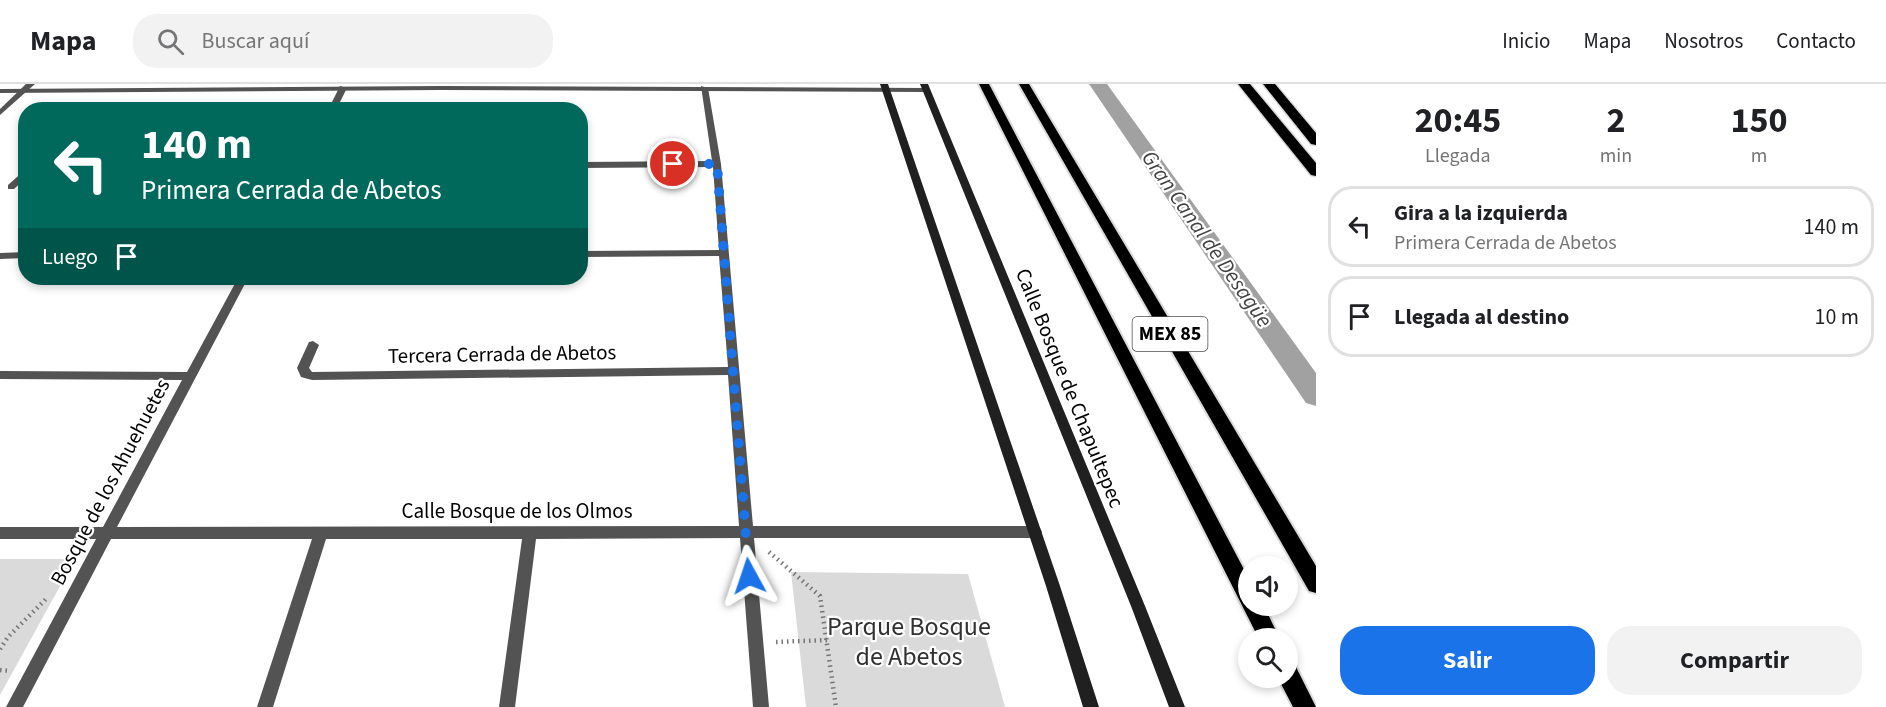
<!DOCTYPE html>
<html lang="es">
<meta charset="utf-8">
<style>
:root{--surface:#fff;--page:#f2f2f2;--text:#202124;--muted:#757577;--line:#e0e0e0;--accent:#1a73e8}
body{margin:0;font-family:"Source Sans 3",sans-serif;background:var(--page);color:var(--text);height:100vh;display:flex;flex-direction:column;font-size:22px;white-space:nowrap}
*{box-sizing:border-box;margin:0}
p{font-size:20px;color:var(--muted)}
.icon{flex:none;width:33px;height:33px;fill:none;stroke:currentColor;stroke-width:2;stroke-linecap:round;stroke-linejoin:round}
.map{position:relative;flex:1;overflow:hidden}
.details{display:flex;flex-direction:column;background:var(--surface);width:570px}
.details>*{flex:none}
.top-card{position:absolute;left:18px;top:18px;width:570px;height:183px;border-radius:24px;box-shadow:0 3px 9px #0003;background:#00695c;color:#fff;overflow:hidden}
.controls{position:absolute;left:1238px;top:472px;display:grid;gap:12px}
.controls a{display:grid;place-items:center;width:60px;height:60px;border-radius:50%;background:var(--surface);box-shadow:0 3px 9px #0003;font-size:30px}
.pin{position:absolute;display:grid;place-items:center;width:51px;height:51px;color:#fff;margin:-26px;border:3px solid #fff;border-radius:50%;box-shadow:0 2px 6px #0007}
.me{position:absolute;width:66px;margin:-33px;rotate:355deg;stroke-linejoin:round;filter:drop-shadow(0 0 4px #0008)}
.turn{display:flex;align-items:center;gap:21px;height:126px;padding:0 24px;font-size:27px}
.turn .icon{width:78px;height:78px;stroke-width:2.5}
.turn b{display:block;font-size:42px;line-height:51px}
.then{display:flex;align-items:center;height:57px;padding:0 24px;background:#0003;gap:12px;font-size:22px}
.eta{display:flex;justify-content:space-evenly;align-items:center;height:102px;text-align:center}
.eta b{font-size:36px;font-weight:700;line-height:42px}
.action{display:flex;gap:12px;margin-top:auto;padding:12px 24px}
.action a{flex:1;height:69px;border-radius:24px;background:var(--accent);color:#fff;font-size:24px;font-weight:700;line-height:69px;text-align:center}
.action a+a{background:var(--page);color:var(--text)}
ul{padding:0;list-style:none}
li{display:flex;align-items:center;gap:18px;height:81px;margin:0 12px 9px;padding:0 12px;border:3px solid var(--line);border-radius:24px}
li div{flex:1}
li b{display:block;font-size:22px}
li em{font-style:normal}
header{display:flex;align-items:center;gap:36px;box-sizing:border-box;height:84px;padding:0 30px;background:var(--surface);border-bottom:2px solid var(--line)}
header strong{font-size:28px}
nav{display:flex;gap:33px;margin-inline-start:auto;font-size:21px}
.search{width:420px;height:54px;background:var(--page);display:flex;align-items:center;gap:15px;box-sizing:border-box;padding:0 21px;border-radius:24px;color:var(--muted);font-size:22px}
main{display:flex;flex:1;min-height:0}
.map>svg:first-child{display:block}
.green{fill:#dadada}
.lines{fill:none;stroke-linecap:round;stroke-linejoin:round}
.canal{fill:#a1a1a1;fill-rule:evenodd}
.trunk-casing{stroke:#dbdbdb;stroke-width:4}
.motorway-casing{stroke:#dbdbdb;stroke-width:3}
.path{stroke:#757575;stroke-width:4.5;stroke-dasharray:1.5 4;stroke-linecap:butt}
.minor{fill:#535353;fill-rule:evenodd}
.tertiary{fill:#535353;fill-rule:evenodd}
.secondary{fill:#202020;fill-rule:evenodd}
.trunk{fill:#000;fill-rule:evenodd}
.motorway{fill:#000;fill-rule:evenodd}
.route{stroke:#1a73e8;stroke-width:10;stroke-dasharray:0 18}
.labels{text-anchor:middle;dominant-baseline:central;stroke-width:4.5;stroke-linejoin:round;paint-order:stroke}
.shield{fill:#fff;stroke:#4c4c4c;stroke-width:1.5}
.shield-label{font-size:20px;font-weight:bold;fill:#000}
.street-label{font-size:21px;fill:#000;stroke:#fff}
.water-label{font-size:22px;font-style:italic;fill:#424242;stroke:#fff}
.near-park-label{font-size:26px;fill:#313131;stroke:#fff}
</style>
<header>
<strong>Mapa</strong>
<div class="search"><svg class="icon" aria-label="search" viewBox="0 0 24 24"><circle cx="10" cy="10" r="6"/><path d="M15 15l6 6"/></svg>Buscar aquí</div>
<nav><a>Inicio</a><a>Mapa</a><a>Nosotros</a><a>Contacto</a></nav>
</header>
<main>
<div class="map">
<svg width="1316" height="623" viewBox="0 0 1316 623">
<rect width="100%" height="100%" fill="#fff"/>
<g class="green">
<polygon points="0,475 75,475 0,611"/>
<polygon points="791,488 968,490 1005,623 806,623"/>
</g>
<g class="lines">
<polygon class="canal" points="1089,0 1107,0 1316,289 1316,322 1306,319"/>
<g class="trunk-casing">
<g id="trunk">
<polygon points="979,0 989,0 1248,493 1248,522 1264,522 1280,555 1259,555"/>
<polygon points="1019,0 1029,0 1316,482 1316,509 1309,507"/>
<polygon points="1287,578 1295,581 1316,623 1293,623 1278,594 1287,594"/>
</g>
</g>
<g class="motorway-casing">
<g id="motorway">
<polygon points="1238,0 1250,0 1316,79 1316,92 1311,91"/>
<polygon points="1263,0 1275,0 1316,49 1316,61 1311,60"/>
</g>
</g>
<g class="path">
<polyline points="769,468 820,512 836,623"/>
<polyline points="776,558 827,556"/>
<polyline points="0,565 8,553 47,514"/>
<polyline points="0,586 11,587"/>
</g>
<g class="minor">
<polygon points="26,0 35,0 0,31 0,25"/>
<polygon points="340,2 347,4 336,26 328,26"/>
<polygon points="701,2 708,4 721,80 753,442 1035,442 1040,444 1042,448 1040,452 1035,454 754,454 769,623 753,623 740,454 536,455 515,623 499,623 522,455 326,455 273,623 257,623 312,455 111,455 23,623 6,623 96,455 0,455 0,443 103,443 182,296 0,295 0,287 187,288 238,194 248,194 117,443 739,442 728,291 312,296 301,293 297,284 309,258 313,257 319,261 309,284 312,288 728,283 719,172 580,173 580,167 719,166 713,83 580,84 580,78 712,77"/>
<polygon points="26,85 26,94 14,105 8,105 8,101"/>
<polygon points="26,168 26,174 0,175 0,169"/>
<polygon points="338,194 348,194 346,200 338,200"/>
</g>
<polygon class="tertiary" points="441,2 926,4 930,6 926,8 441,6 0,9 0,5"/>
<g class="secondary">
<polygon points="880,0 888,0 1060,502 1099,623 1083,623 1046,502"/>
<polygon points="920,0 928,0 1145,522 1185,623 1169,623 1131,522"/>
</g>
<use href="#trunk" class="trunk"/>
<use href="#motorway" class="motorway"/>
</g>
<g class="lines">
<polyline class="route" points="673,80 717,80 749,492"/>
</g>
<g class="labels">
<rect class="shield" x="1132.5" y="233" width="75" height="34" rx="4.5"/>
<g class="shield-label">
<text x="1170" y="250">MEX 85</text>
</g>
<g class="street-label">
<text transform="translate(502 270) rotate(-1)">Tercera Cerrada de Abetos</text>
<text transform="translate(1070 304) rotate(68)">Calle Bosque de Chapultepec</text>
<text transform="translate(110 398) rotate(-62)">Bosque de los Ahuehuetes</text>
<text x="517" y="427">Calle Bosque de los Olmos</text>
</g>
<g class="water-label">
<text transform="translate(1207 155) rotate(55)">Gran Canal de Desagüe</text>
</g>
<g class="near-park-label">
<text x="909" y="542">Parque Bosque<tspan x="909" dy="30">de Abetos</tspan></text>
</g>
</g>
</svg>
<div class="controls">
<a><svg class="icon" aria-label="sound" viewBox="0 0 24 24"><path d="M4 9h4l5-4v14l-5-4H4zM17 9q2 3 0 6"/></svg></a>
<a><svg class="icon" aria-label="search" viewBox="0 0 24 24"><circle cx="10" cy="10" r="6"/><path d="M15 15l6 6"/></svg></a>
</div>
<div class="pin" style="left:673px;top:80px;background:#d93025"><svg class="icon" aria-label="arrive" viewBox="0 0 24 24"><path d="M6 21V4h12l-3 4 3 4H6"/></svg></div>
<svg class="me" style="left:749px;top:492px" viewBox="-20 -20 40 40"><path d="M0-17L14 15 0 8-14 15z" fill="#1a73e8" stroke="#fff" stroke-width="4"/></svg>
<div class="top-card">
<div class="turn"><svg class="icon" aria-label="left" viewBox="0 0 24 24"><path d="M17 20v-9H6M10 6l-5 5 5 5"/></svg><div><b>140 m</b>Primera Cerrada de Abetos</div></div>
<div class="then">Luego<svg class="icon" aria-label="arrive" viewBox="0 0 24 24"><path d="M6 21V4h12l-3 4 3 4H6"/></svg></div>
</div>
</div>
<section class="details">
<div class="eta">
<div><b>20:45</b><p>Llegada</p></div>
<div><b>2</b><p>min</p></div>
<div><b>150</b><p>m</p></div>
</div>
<ul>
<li><svg class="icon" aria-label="left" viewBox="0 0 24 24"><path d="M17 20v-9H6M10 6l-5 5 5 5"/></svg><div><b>Gira a la izquierda</b><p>Primera Cerrada de Abetos</p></div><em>140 m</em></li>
<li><svg class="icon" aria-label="arrive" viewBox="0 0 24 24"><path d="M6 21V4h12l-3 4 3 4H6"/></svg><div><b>Llegada al destino</b></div><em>10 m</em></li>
</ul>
<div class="action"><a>Salir</a><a>Compartir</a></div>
</section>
</main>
